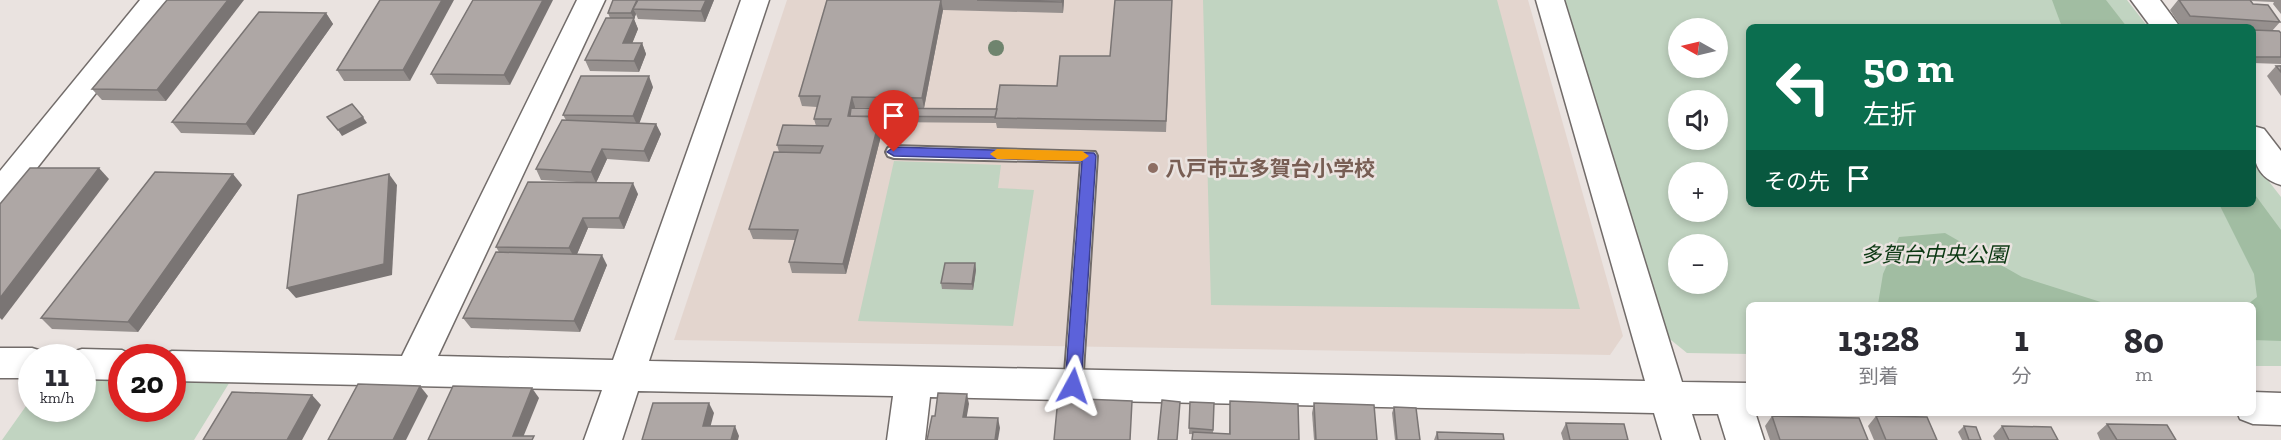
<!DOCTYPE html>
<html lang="ja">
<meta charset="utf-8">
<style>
:root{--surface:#fff;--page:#f2f2f3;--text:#2b2b33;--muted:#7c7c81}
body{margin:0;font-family:"Zilla Slab","Noto Sans JP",serif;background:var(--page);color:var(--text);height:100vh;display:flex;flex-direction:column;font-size:22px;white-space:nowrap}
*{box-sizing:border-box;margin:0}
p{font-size:20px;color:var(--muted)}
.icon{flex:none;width:33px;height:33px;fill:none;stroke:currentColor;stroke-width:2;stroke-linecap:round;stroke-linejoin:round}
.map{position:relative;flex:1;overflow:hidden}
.side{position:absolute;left:1746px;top:302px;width:510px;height:114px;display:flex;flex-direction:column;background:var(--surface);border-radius:9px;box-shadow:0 3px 9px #0003}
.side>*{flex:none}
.guide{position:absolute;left:1746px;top:24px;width:510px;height:183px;border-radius:9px;box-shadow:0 3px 9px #0003;background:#0b6e4f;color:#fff;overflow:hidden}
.needle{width:39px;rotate:278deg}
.buttons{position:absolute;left:1668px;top:18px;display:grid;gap:12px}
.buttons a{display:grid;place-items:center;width:60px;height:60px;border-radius:50%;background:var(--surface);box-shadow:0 3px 9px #0003;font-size:30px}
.speed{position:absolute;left:18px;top:344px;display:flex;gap:12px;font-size:30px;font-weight:700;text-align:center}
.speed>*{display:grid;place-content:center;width:78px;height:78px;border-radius:50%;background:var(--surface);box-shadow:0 3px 9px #0003;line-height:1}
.speed small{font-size:15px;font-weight:400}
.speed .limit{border:9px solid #d22;background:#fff;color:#111}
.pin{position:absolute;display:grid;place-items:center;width:51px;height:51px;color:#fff;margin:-62px -26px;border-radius:50% 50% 50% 0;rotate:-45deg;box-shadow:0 0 6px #0007}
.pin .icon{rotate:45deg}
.me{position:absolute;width:66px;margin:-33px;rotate:5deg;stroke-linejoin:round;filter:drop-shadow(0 0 4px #0008)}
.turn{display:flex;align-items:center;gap:21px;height:126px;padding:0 18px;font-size:27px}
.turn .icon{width:78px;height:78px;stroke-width:2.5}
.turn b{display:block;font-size:42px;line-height:51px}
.then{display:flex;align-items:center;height:57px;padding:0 18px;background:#0003;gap:12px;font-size:22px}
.eta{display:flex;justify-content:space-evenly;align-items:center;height:102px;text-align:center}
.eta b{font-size:36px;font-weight:700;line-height:42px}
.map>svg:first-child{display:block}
.built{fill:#e3d5ce}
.green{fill:#c1d4c1;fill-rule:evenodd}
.forest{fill:#a1bda2}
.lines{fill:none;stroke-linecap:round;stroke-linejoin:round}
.lane-casing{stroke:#726c6a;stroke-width:4}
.street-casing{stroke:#726c6a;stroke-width:3}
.lane{fill:#fff;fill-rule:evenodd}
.street{fill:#fff;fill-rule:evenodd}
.tree{fill:#6f846e}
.wall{fill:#96908e}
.shaded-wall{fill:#7a7574}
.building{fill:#aea7a5;stroke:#7a7574;stroke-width:1.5}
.route{fill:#5c62da;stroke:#3c408e;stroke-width:1.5}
.slow{fill:#f59e0b}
.education-dot{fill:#8d6e63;stroke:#eae3e0;stroke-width:2}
.labels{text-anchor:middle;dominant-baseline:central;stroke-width:5;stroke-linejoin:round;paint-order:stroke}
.education-label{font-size:21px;font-weight:bold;fill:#785e54;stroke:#eae3e0;text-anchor:start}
.park-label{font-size:21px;font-style:italic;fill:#0a3711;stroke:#eae3e0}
</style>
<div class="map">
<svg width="2281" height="440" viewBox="0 0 2281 440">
<rect width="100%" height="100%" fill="#eae3e0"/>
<polygon class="built" points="787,0 1528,0 1623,336 1610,355 674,340"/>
<g class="green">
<polygon points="1203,0 1497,0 1580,309 1211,305"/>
<path d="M1563,0h564l21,27h-399v177h504v-43l28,36v169h-28v-62h-504v50l-62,-1 -21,-17zM1678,28h40v40h-40zM1678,100h40v40h-40zM1678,172h40v40h-40zM1678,244h40v40h-40z"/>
<polygon points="894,161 1001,165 998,188 1034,190 1013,326 858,321"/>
<polygon points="83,364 121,365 122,408 172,408 173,366 239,367 194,440 2,440 31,399 32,408 82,408"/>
</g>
<g class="forest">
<polygon points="2052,0 2106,0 2127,27 2062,27"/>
<polygon points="2253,192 2281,230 2281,341 2253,340 2253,304 2248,304 2257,297 2254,274 2219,204 2253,204"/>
<polygon points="1945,233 2022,277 2107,304 1878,304 1883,274 1899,237"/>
</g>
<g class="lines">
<g class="lane-casing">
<polygon id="lane" points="894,146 1095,152 1097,156 1082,386 1080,391 1073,394 1066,391 1064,386 1081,162 894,158 888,156 886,152 888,148"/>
</g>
<g class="street-casing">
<g id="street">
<polygon points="140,0 169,0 11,201 0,205 0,171"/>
<polygon points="577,0 605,0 438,356 613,360 741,0 769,0 649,361 1645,381 1536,0 1564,0 1682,382 1749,383 1749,412 1755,412 1764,440 1726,440 1718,414 1692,414 1700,440 1662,440 1654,413 930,397 925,440 887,440 893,396 638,391 622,440 584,440 602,390 172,381 172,357 158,357 172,351 402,356"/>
<polygon points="2131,0 2160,0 2180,27 2151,27"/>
<path d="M2253,126l11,3 17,22v34c-30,-9 -28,-33 -28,-59z"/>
<polygon points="0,348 32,348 45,352 47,357 32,357 32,378 0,378"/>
<polygon points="82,349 122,350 136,357 122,357 122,380 82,379 82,357 67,357 69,353"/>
<polygon points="2253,392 2281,393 2281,425 2253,424 2240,419 2237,412 2253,412"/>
</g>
</g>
<use href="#lane" class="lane"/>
<use href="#street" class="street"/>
</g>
<circle class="tree" cx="996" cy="48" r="8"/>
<g class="wall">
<polygon points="167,0 166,101 102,100 92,89"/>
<polygon points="380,0 410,81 344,81 337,70"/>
<polygon points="473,0 510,85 437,84 431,74"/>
<polygon points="613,0 714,0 705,22 638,19 636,14 634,19 638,29 632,43 642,43 646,54 639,72 590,71 585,60 610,18 608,13"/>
<polygon points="827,0 1064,0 1063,13 943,10 924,108 855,107 855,108 997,109 1057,86 1110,56 1172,0 1166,132 997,128 996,123 882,122 883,128 846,274 792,273 789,262 795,240 753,239 749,229 779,152 777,145 816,126 814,119 817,107 802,106 799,96"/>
<polygon points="2178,0 2281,0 2281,14 2273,4 2274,2 2251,1 2253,4 2280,22 2272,31 2281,33 2281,64 2253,63 2253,27 2181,27 2170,10"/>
<polygon points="326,13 333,24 254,135 181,133 172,122"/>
<polygon points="2281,65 2281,96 2267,76 2276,66"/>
<polygon points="653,87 639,123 656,124 661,134 649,162 607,159 596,183 638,194 624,229 588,228 577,254 607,265 580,332 471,328 463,318 499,252 496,247 594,183 541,180 536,169 566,120 563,115"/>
<polygon points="242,185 138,332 52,329 41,318"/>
<polygon points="975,263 976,270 973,290 942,289 941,283"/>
<polygon points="1230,401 1299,440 1189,434 1190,402 1214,403 1213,433 1229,434"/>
<polygon points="1314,403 1377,440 1314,440 1312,413"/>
<polygon points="1394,407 1420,440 1395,440 1392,413"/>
<polygon points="1772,416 1868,440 1770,440 1765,426"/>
<polygon points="1876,416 1937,440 1874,440 1868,426"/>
<polygon points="1566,423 1628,440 1563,440 1561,433"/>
<polygon points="2107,424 2176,440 2100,440 2097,433"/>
<polygon points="1964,426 1981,440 1962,440 1958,432"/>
<polygon points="2002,426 2058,440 1995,440 1993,436"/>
<polygon points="1437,432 1504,440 1434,440"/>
</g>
<g class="shaded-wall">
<polygon points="228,0 244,0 166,101 157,90"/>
<polygon points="442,0 454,0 410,81 403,70"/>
<polygon points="543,0 553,0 510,85 504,75"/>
<polygon points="637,0 642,0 633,9 636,14 634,19 638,29 628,54 623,43 634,19 631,13"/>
<polygon points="706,0 714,0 705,22 701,11"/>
<polygon points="941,0 943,10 924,108 922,98"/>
<polygon points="1062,0 1064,0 1063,13 1062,2"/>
<polygon points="326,13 333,24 254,135 246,124"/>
<polygon points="642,43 646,54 639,72 634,61"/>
<polygon points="649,76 653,87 638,127 633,116"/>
<polygon points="852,97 855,107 853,116 848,116"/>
<polygon points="363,117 367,123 342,136 338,130"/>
<polygon points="880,117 883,128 846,274 843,264"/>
<polygon points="656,124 661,134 649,162 644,151"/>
<polygon points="602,149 607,159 596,183 591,172"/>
<polygon points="99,168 109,179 2,320 0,318 0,298"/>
<polygon points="233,174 242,185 138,332 128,322"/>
<polygon points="389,174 397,185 392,275 296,298 287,288"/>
<polygon points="633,183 638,194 624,229 619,218"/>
<polygon points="583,218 588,228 575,259 569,248"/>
<polygon points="602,255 607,265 580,332 574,321"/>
<polygon points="975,263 976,270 973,290 972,284"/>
<polygon points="420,386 428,396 406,440 393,440"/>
<polygon points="532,388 539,398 522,440 513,436"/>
<polygon points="967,394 969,404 965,427 963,417"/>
<polygon points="312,395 321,405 302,440 287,440"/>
<polygon points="709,403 714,413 708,436 703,426"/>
<polygon points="998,418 1000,428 998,440 995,440"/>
<polygon points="735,426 739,436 738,440 731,440"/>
</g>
<g class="building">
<polygon points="167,0 228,0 157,90 92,89"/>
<polygon points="380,0 442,0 403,70 337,70"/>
<polygon points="473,0 543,0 504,75 431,74"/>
<polygon points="613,0 637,0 631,13 608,13"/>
<polygon points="638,0 706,0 701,11 633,9"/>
<polygon points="827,0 941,0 922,98 852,97 848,116 880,117 843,264 789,262 798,230 749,229 774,152 820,153 823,146 777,145 783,125 828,126 831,119 814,119 820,96 799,96"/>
<polygon points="977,0 1062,0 1062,2"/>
<polygon points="1115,0 1172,0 1166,121 995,118 1000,85 1057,86 1060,56 1110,56"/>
<polygon points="2179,0 2250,0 2253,4 2268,5 2280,22 2190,16"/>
<polygon points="259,12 326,13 246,124 172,122"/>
<polygon points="606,18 634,18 623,43 642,43 634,61 585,60"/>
<polygon points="2253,30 2279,31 2281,33 2281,57 2253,57"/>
<polygon points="2276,66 2281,66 2281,72"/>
<polygon points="581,76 649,76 633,116 563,115"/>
<polygon points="352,104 363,117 338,130 327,117"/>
<polygon points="851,108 997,109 995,117 850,116"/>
<polygon points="562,120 656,124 644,151 602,149 591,172 536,169"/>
<polygon points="30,168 99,168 0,298 0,204"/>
<polygon points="155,172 233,174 128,322 41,318"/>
<polygon points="389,174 384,264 287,288 298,195"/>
<polygon points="528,182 633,183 619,218 583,218 569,248 496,247"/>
<polygon points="496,252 602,255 574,321 463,318"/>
<polygon points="945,263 975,263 972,284 941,283"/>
<polygon points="358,384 420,386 393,440 328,440"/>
<polygon points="453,386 532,388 513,436 534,436 532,440 428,440"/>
<polygon points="232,392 312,395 287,440 203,440"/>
<polygon points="938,393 967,394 963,417 998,418 995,440 927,440 932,416 935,416"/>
<polygon points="1058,398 1132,401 1130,440 1054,440"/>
<polygon points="1162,400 1180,402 1177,440 1158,440"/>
<polygon points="1230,401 1298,404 1299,440 1192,440 1193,432 1230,434"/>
<polygon points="1190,402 1214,403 1213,430 1189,428"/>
<polygon points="653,403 709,403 703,426 735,426 731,440 642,440"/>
<polygon points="1314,403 1374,405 1377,440 1316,440"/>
<polygon points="1394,407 1416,408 1420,440 1397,440"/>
<polygon points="1772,416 1859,418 1868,440 1780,440"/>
<polygon points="1876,416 1927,417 1937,440 1886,440"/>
<polygon points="1566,423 1624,424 1628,440 1570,440"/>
<polygon points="2107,424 2167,425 2176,440 2117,440"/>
<polygon points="1964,426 1976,427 1981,440 1969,440"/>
<polygon points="2002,426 2051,427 2058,440 2009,440"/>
<polygon points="1437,432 1503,434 1504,440 1438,440"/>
</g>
<polygon class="route" points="894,147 1094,153 1096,156 1081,386 1078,391 1073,393 1068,391 1065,386 1082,161 894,156 887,152"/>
<polygon class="slow" points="997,149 1082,151 1089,156 1082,161 997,159 990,154"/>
<circle class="education-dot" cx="1153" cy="168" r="6"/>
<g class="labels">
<g class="education-label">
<text x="1165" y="168">八戸市立多賀台小学校</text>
</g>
<g class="park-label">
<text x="1934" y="254">多賀台中央公園</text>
</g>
</g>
</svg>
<div class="buttons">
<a><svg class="needle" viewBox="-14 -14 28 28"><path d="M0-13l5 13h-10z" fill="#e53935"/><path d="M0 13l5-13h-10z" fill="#7c7c81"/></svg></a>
<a><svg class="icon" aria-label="sound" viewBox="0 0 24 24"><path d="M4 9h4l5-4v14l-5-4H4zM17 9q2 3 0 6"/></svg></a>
<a>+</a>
<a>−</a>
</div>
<div class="speed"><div>11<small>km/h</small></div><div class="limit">20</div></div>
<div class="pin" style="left:894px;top:152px;background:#d93025"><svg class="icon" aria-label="arrive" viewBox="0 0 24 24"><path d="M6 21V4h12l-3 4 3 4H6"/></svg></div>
<svg class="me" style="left:1073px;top:386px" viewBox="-20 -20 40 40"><path d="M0-17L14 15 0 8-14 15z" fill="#5c62da" stroke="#fff" stroke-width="4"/></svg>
<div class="guide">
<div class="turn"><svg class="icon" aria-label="left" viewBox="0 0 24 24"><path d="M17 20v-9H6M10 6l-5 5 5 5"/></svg><div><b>50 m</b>左折</div></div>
<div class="then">その先<svg class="icon" aria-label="arrive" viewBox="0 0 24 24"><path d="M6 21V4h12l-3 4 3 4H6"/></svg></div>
</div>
<section class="side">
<div class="eta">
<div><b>13:28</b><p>到着</p></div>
<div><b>1</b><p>分</p></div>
<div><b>80</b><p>m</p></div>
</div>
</section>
</div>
